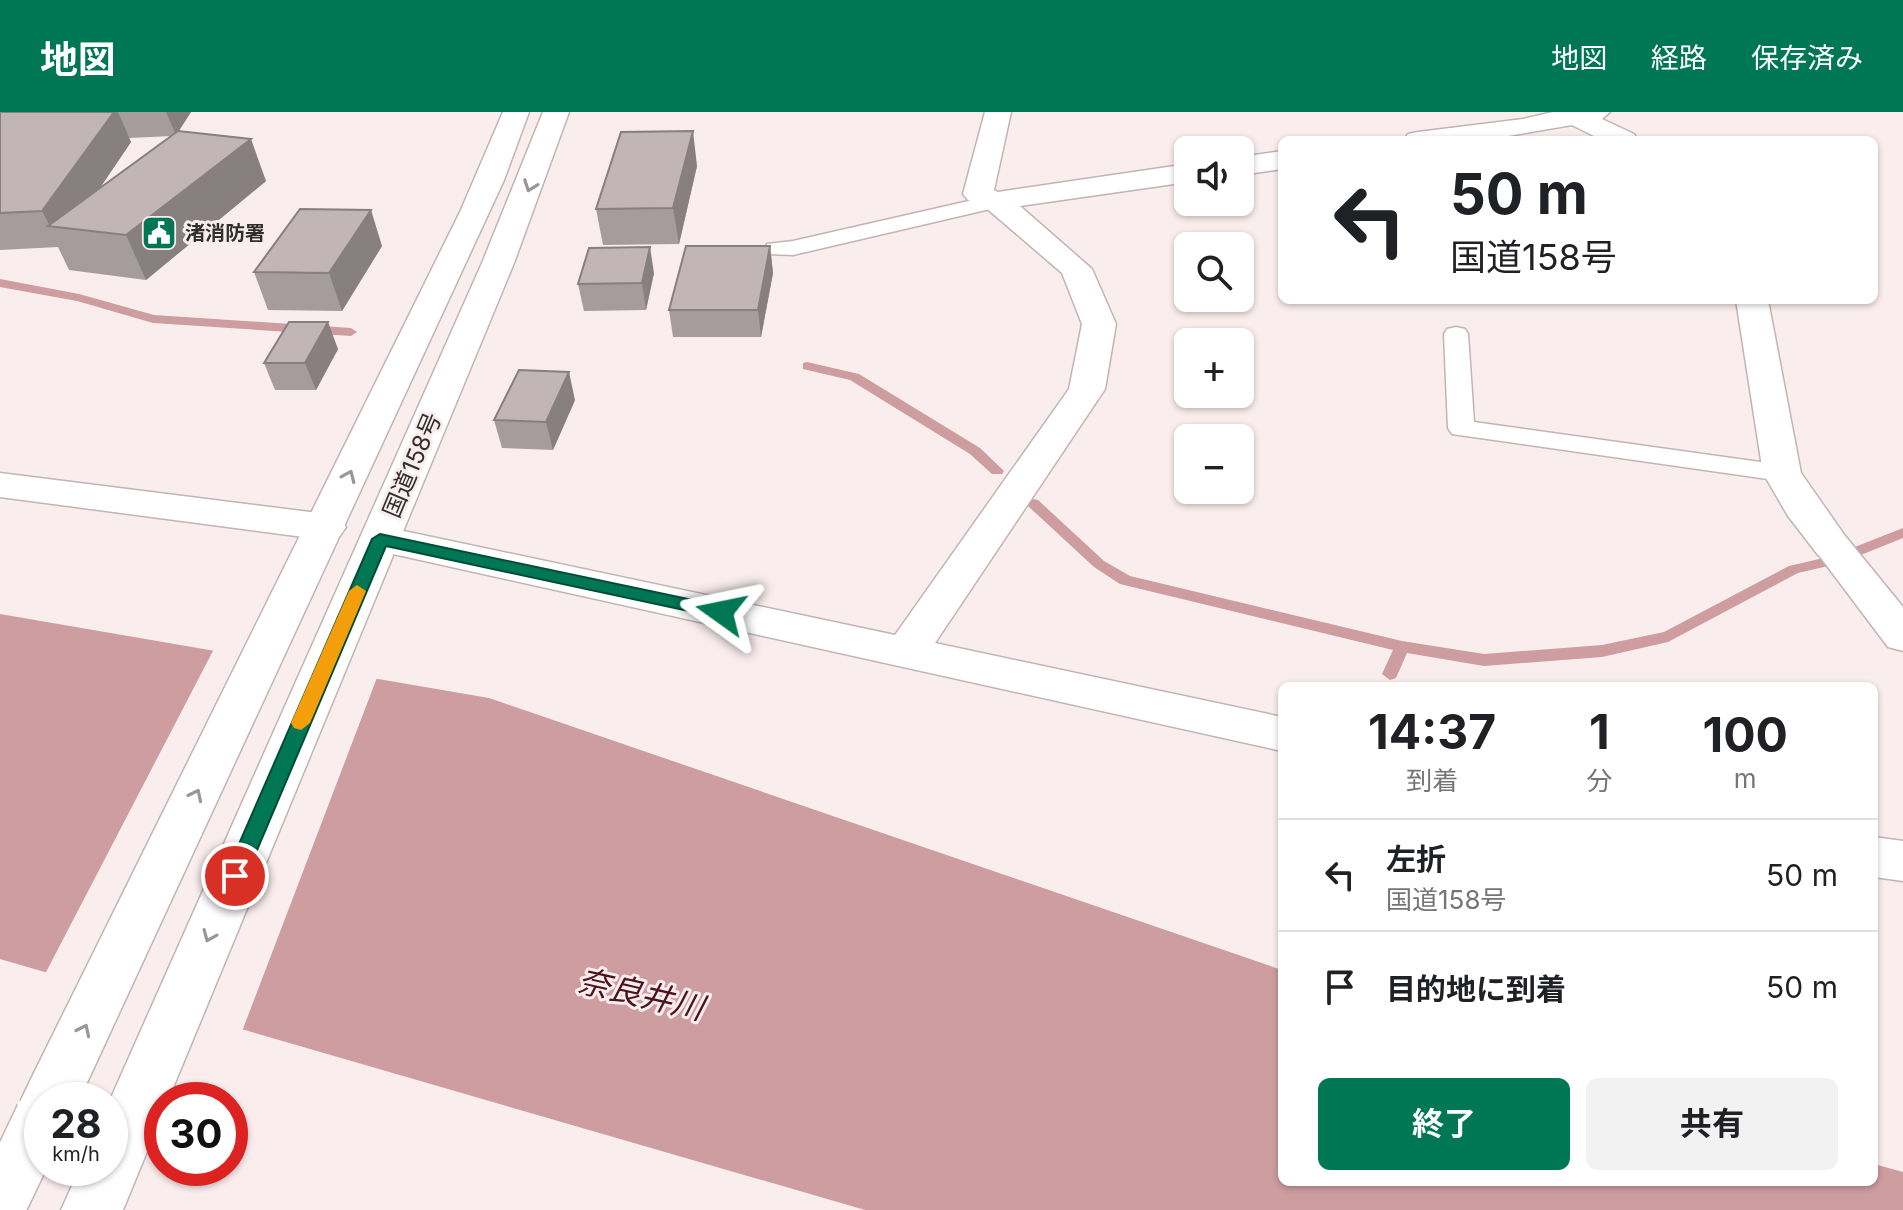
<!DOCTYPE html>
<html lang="ja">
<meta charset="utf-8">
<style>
:root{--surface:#fff;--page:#f2f2f2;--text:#202124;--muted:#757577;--line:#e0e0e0;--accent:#007754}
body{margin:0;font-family:Inter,"Noto Sans JP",sans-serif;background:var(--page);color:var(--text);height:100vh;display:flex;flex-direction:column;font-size:30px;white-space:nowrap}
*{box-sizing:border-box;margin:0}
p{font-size:26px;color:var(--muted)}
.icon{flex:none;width:44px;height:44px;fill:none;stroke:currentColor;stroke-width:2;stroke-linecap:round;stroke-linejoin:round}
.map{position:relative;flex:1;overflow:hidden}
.drawer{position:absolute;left:1278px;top:570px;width:600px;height:504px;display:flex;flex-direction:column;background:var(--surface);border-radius:12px;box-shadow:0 2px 6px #0004}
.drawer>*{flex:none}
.guide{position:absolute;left:1278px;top:24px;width:600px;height:168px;border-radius:12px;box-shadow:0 2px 6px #0004;background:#fff;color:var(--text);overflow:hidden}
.fabs{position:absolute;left:1174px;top:24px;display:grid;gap:16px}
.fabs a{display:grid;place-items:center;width:80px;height:80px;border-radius:12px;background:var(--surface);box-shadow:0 2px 6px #0004;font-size:40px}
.speed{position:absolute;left:24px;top:970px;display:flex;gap:16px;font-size:40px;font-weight:700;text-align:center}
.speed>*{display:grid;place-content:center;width:104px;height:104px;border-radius:50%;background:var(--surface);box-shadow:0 2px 6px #0004;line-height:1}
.speed small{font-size:20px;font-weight:400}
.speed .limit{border:12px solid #d22;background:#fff;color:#111}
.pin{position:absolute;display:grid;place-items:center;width:68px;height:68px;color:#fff;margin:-34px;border:4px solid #fff;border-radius:50%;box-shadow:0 2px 8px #0007}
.me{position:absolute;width:88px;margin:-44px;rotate:282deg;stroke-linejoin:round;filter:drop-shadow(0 0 6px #0008)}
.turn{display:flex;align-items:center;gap:28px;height:168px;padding:0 40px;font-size:36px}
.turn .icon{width:104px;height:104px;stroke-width:2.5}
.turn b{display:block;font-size:56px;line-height:68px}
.eta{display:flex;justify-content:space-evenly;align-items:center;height:136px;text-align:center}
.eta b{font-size:48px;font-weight:700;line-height:56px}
.action{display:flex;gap:16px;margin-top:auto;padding:16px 40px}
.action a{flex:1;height:92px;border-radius:12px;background:var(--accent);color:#fff;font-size:32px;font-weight:700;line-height:92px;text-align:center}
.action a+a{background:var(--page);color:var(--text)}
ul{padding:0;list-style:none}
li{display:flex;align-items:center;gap:24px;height:112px;padding:0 40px;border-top:2px solid var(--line)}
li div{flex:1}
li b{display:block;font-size:30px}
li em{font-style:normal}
header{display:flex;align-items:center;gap:48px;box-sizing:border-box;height:112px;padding:0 40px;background:var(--accent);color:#fff}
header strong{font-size:38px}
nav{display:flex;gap:44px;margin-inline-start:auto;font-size:28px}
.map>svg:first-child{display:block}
.water{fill:#cd9da0}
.pier{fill:#faedee}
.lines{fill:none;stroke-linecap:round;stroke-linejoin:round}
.stream{fill:#cd9da0;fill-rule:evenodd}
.service-casing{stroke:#c1b4b5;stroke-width:3}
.minor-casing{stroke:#c1b4b5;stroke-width:3}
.tertiary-casing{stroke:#c1b4b5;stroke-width:3}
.trunk-casing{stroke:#c1b4b5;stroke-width:3}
.service{fill:#fff;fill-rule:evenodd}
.minor{fill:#fff;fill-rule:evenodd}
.tertiary{fill:#fff;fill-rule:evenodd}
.trunk{fill:#fff;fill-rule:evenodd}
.trunk-bridge-casing{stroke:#c1b4b5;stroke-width:56;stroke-linecap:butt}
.trunk-bridge{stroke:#fff;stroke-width:53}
.wall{fill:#a79c9d;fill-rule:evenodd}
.shaded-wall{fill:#887f7f}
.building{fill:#c2b5b6;stroke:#887f7f;stroke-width:2}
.oneway{stroke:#999696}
.route{fill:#007754;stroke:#004d37;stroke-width:2}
.slow{fill:#f59e0b}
.labels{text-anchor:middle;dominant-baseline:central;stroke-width:6;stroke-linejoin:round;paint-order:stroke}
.far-poi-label{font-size:20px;font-weight:bold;fill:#332e2e;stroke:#faedee;text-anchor:start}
.street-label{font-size:24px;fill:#332e2e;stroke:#faedee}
.near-water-label{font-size:32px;font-style:italic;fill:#4d121d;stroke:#faedee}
</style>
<header>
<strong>地図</strong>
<nav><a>地図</a><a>経路</a><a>保存済み</a></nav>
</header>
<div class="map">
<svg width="1903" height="1098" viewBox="0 0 1903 1098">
<rect width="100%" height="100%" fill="#faedee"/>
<polygon class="water" points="0,502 489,586 1282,858 1282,1070 1874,1070 1874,1052 1903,1060 1903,1098 865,1098 0,847"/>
<polygon class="pier" points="215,535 378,563 241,922 44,864"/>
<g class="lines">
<g class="stream">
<polygon points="0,167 79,182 154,203 351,216 357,220 351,224 153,211 77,189 0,175"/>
<polygon points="807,250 859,262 980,336 1004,359 1002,362 992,362 970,342 850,268 803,257 803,251"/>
<polygon points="1033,387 1038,388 1104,449 1130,464 1402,529 1484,542 1602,533 1664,520 1789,454 1832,444 1903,416 1903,426 1841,451 1798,461 1668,530 1602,545 1484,554 1407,541 1396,566 1390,568 1382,562 1393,538 1120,472 1094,455 1028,394 1026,391"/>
</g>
<g class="service-casing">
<g id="service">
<polygon points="995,83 1003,84 1006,89 1003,94 793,143 767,142 764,137 767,132 793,129"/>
<polygon points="1456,215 1465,217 1468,222 1474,310 1782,353 1792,355 1796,361 1792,367 1782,369 1452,322 1448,316 1444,222 1447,217"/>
</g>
</g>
<g class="minor-casing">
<g id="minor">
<polygon points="985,0 1011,0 994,78 998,80 1188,52 1188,70 1020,94 1092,157 1116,212 1105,277 935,531 1282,605 1282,639 366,436 360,427 366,418 380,414 895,523 1069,277 1082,212 1062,161 985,95 968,88 963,82"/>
<polygon points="1553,0 1610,0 1602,7 1634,22 1638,28 1602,28 1572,13 1485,28 1404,28 1408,22 1418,20 1523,7"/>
<polygon points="1282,39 1282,57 1240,63 1240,45"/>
<polygon points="1736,188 1768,188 1801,361 1852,434 1846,443 1832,447 1818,443 1788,404 1763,361"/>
<polygon points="0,361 326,402 340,406 346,415 340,424 326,428 0,385"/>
<polygon points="1874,725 1903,729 1903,769 1874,765"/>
</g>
</g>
<g class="tertiary-casing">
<polygon id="tertiary" points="1832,421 1846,425 1903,495 1903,539 1888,535 1812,434 1818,425"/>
</g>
<g class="trunk-casing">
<g id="trunk">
<polygon points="503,0 529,0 504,68 79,988 42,988 42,1012 30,1007 21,988 30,969 460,100"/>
<polygon points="543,0 569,0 514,151 168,988 162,988 162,1003 123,1098 61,1098 80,1056 110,1056 110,988 482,151"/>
</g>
</g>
<use href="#service" class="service"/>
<use href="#minor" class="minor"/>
<use href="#tertiary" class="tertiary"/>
<use href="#trunk" class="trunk"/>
<g class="trunk-bridge-casing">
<polyline id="trunk-bridge" points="0,1092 42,1004"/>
</g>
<use href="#trunk-bridge" class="trunk-bridge"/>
</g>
<g class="wall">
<path d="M0,0h191l-12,19 87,50 -120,99 -77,-10 -11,-23 -58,3zM172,24l-72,52 31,-46 -2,-4z"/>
<polygon points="697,54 679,132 603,133 596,97"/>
<polygon points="382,134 342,199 268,198 254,160"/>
<polygon points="770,134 773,161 761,225 673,225 669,198"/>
<polygon points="654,161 646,198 584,199 578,172"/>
<polygon points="338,237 316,278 275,278 264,251"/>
<polygon points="575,288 553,338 502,336 494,308"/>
</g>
<g class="shaded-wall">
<polygon points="111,0 118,0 131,30 72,117 50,114 42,99"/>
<polygon points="166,0 191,0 176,23"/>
<polygon points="693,19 697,54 679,132 673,96"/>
<polygon points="251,27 266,69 146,168 126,123"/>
<polygon points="371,98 382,134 342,199 329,161"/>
<polygon points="770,134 773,161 761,225 758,198"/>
<polygon points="650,135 654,161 646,198 642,171"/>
<polygon points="328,210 338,237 316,278 305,251"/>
<polygon points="569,260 575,288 553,338 546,310"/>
</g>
<g class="building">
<polygon points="0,0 114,0 42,99 0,101"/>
<polygon points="178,19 251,27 126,123 48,114"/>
<polygon points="693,19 673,96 596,97 621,20"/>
<polygon points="300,97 371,98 329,161 254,160"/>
<polygon points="686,134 770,134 758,198 669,198"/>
<polygon points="650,135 642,171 578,172 589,136"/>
<polygon points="289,210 328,210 305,251 264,251"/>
<polygon points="519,258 569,260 546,310 494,308"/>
</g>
<defs><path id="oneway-chevron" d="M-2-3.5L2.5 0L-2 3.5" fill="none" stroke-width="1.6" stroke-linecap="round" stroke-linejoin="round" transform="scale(2)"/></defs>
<g class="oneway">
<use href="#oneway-chevron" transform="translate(530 74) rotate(110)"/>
<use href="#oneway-chevron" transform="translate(349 364) rotate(-66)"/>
<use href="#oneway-chevron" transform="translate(196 683) rotate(-64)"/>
<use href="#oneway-chevron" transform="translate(209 824) rotate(113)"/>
<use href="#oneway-chevron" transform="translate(84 918) rotate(-64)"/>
</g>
<polygon class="route" points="380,422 721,494 730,500 721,506 386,434 246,764 243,770 235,773 228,770 225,764 372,427"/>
<polygon class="slow" points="357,473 366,479 310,611 301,618 294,616 291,611 349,479"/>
<defs>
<g id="civic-square" transform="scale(1.8)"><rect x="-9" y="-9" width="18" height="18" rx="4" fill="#007754" stroke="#faedee"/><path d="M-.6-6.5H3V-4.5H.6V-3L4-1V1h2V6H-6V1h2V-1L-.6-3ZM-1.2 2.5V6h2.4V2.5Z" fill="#fff"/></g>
</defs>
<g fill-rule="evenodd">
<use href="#civic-square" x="159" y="121"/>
</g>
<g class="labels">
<g class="far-poi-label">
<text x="185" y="121">渚消防署</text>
</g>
<g class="street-label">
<text transform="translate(412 353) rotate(-67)">国道158号</text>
</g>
<g class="near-water-label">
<text transform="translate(641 882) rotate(13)">奈良井川</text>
</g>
</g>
</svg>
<div class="fabs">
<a><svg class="icon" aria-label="sound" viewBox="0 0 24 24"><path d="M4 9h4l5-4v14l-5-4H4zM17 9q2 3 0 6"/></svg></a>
<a><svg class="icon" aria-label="search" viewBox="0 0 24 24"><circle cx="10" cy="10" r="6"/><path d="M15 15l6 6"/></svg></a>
<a>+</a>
<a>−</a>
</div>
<div class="speed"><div>28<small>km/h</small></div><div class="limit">30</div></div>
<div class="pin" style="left:235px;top:764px;background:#d93025"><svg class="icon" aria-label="arrive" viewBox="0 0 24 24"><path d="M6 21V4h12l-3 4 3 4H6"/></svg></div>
<svg class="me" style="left:721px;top:500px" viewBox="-20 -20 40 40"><path d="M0-17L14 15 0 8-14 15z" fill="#007754" stroke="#fff" stroke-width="4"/></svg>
<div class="guide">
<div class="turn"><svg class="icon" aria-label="left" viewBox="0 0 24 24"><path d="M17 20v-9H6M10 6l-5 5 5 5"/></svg><div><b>50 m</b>国道158号</div></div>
</div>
<section class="drawer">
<div class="eta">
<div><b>14:37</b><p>到着</p></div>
<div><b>1</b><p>分</p></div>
<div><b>100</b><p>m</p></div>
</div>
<ul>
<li><svg class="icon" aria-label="left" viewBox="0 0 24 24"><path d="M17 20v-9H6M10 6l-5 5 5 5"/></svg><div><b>左折</b><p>国道158号</p></div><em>50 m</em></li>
<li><svg class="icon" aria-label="arrive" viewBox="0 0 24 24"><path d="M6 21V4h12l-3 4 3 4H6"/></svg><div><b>目的地に到着</b></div><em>50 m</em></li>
</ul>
<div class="action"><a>終了</a><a>共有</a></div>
</section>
</div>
